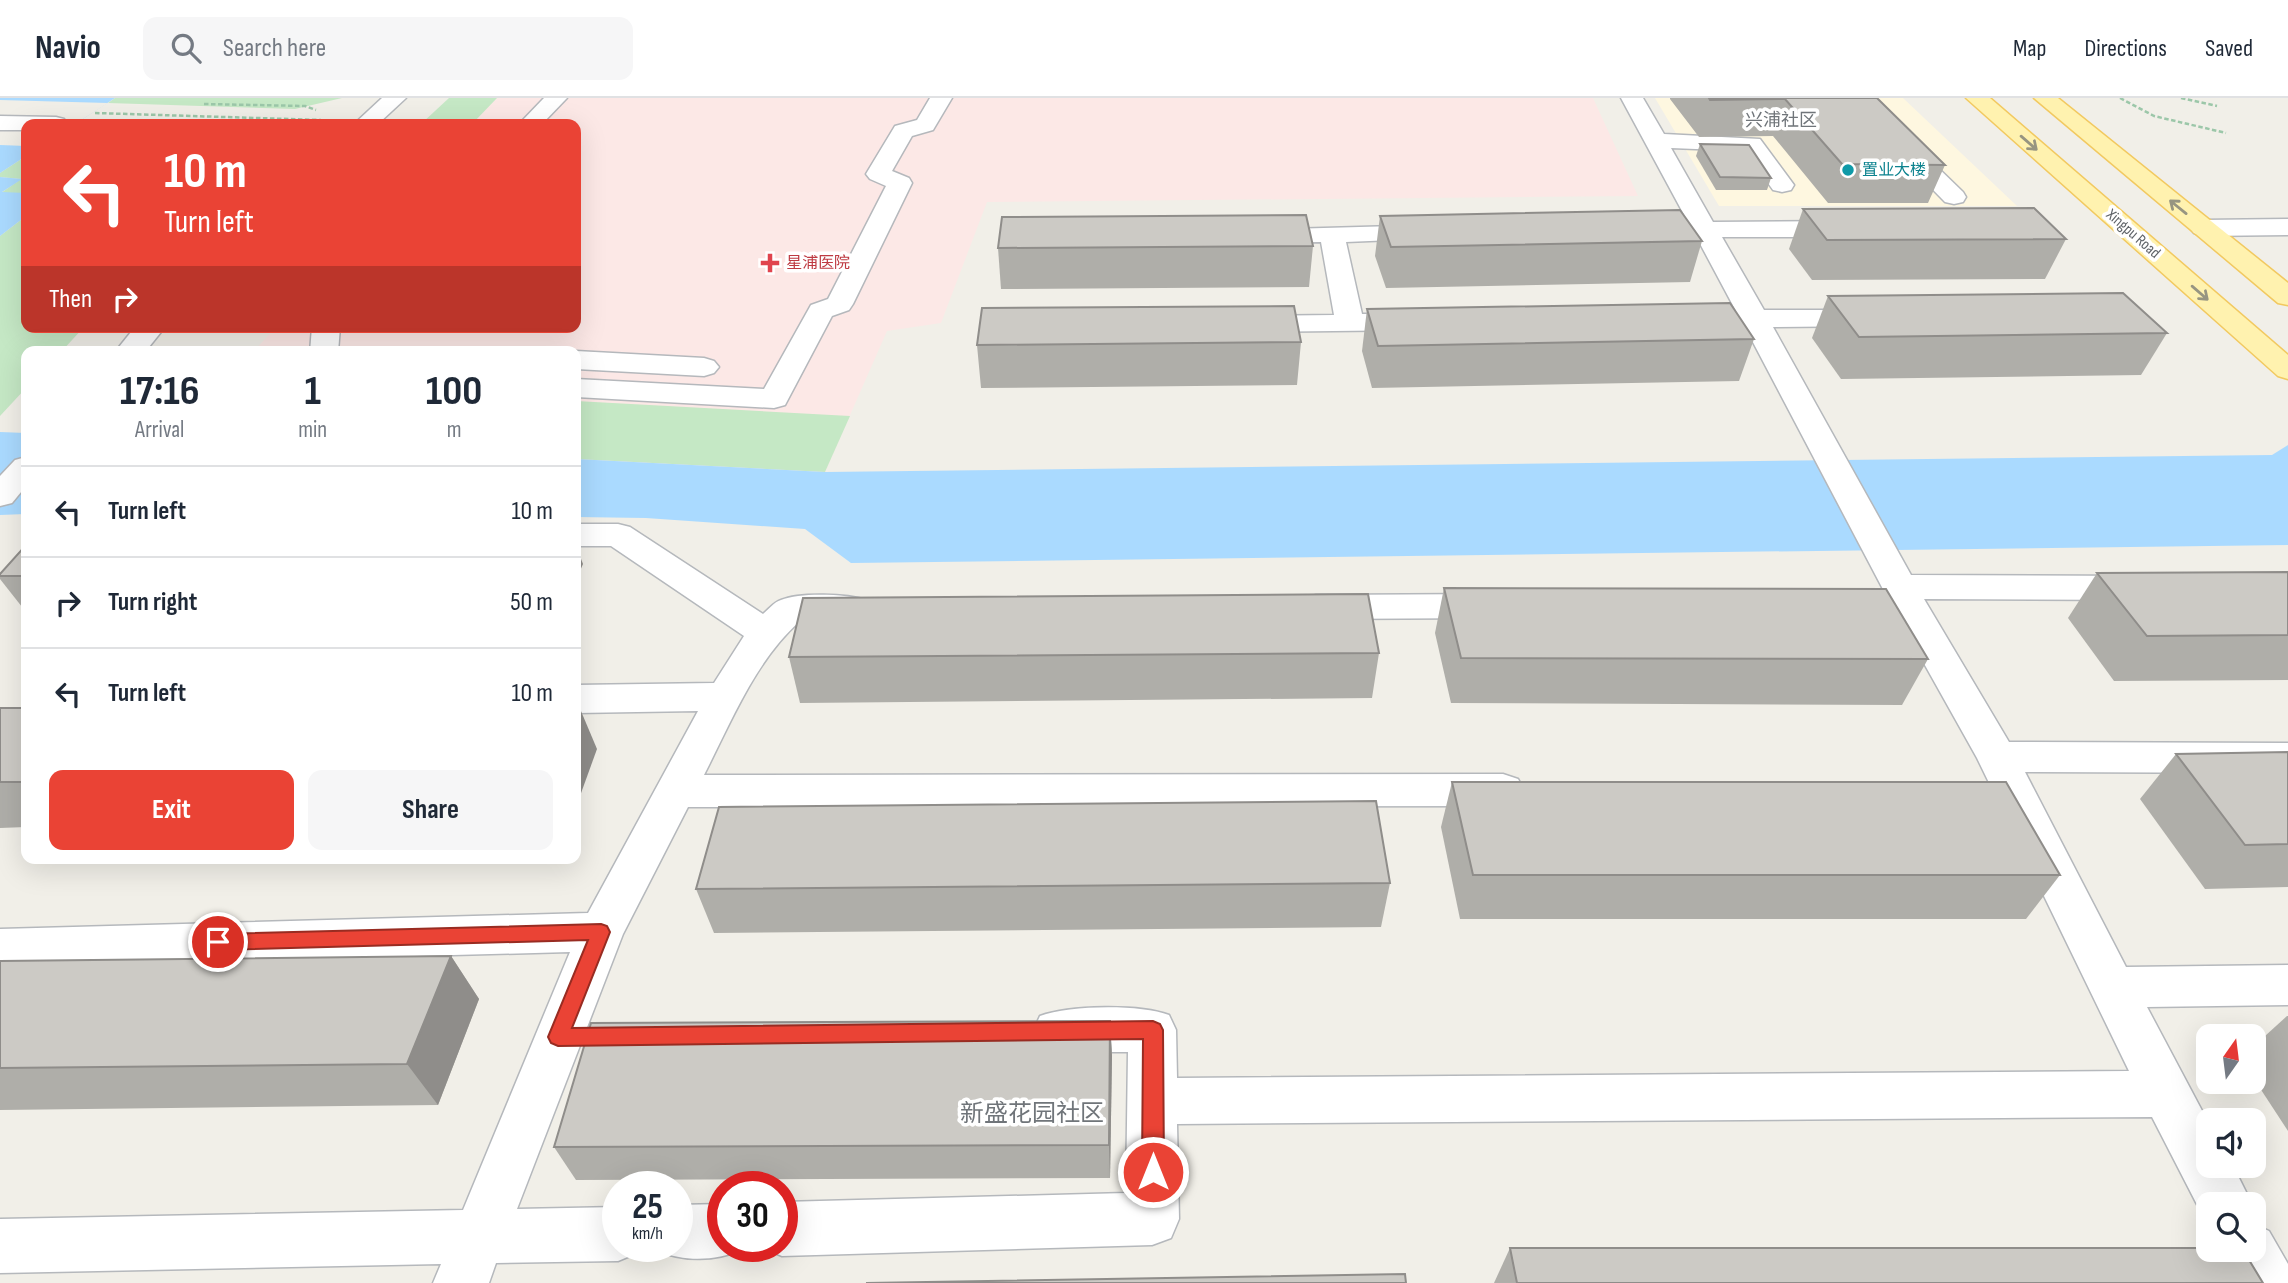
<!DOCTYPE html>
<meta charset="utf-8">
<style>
:root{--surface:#fff;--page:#f6f6f7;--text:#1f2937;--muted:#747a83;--line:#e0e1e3;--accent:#ea4335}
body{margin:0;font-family:"Sofia Sans Condensed","Noto Sans SC",sans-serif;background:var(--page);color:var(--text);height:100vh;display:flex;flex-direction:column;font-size:26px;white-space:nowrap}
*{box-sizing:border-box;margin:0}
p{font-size:23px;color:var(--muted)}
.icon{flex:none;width:38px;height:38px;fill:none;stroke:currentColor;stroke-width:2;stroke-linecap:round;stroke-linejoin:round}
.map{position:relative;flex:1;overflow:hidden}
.drawer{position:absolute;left:21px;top:248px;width:560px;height:518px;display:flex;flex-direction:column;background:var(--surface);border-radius:14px;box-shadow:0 7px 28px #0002}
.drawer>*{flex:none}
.top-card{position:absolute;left:21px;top:21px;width:560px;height:214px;border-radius:14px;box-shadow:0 7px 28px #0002;background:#ea4335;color:#fff;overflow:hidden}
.needle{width:46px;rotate:14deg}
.tools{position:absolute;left:2196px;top:926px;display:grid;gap:14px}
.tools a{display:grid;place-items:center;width:70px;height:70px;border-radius:14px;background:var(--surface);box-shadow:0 7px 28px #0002;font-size:35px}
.speed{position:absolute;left:602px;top:1073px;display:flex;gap:14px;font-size:35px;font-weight:700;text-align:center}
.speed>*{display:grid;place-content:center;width:91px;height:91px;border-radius:50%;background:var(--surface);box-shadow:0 7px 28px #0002;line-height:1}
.speed small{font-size:18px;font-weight:400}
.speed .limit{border:10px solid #d22;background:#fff;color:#111}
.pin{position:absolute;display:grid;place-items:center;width:60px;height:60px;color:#fff;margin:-30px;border:4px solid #fff;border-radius:50%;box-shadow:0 2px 7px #0007}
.me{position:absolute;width:77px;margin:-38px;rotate:0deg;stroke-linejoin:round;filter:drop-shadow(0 0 5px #0008)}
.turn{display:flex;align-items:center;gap:24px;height:147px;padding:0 28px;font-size:32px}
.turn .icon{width:91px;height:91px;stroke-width:2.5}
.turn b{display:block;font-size:49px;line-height:60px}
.then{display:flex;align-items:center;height:66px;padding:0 28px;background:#0003;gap:14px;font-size:26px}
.eta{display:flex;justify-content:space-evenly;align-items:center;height:119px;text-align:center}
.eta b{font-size:42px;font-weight:700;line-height:49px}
.button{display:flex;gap:14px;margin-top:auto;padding:14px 28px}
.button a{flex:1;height:80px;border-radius:14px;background:var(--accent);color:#fff;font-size:28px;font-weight:700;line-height:80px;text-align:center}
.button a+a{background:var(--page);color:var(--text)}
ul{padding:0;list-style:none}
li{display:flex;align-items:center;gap:21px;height:91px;padding:0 28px;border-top:2px solid var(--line)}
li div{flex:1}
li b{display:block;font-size:26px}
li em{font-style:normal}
header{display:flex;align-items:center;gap:42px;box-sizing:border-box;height:98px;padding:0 35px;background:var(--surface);border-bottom:2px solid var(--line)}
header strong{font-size:33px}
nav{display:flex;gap:38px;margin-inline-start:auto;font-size:24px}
.search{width:490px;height:63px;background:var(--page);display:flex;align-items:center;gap:18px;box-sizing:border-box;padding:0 24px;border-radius:14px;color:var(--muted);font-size:26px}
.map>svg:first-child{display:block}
.commercial{fill:#fef7e0}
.medical{fill:#fce8e6}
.green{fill:#c5e8c5}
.water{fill:#aadaff}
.pier{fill:#f1efe8}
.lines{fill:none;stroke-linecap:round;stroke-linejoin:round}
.minor-casing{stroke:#b5b8bc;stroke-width:3}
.major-casing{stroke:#f2c960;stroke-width:3}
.path{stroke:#9cc7a9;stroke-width:2.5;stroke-dasharray:4.5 2.5;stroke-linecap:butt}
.minor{fill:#fff;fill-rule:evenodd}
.major{fill:#fff2af;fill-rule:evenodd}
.wall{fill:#afaea9}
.shaded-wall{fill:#8f8d8a}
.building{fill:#cccac5;stroke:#8f8d8a;stroke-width:2}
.oneway{stroke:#979581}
.route{fill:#ea4335;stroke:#982c22;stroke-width:2}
.culture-dot{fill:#0f9aa8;stroke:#fff;stroke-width:2.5}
.health-dot{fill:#e0444e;stroke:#fff;stroke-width:2.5}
.labels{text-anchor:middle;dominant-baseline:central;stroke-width:7;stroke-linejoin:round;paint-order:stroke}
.far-culture-label{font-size:16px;fill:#0d838f;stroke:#fff;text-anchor:start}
.far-street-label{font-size:16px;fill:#5f6368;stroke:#fff}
.far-health-label{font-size:16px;fill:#be3a42;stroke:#fff;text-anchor:start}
.far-neighbourhood-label{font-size:18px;fill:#70757a;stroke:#fff}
.near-neighbourhood-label{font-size:24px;fill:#70757a;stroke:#fff}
</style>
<header>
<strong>Navio</strong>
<div class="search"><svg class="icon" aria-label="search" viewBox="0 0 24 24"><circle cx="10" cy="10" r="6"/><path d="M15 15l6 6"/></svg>Search here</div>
<nav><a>Map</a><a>Directions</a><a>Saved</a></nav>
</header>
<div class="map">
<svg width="2288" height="1185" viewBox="0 0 2288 1185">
<rect width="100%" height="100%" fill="#f1efe8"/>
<polygon class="commercial" points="1655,0 1903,0 2017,108 1719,108"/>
<polygon class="medical" points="497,0 1593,0 1638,98 987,104 941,225 887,233 825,374 576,361 576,254 253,254 276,229 576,229 576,26 472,26"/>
<g class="green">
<polygon points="115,0 342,0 295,11 108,5"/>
<polygon points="449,0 497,0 472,26 421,26"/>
<polygon points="26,58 26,95 1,95 21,81 0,79 0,75"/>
<polygon points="26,118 26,229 84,229 61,254 26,254 26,290 0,318 0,138"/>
<polygon points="576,303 850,318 825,374 576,361"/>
</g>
<g class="water">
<polygon points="0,0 115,0 75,26 26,26 26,58 0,75"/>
<polygon points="0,79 22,81 2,94 26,95 26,118 0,138"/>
<polygon points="0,334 26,335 26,416 0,417"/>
<polygon points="2288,347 2288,447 851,465 805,431 646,420 576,419 576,361 825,374 2272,357"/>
</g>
<polygon class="pier" points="0,2 108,5 75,26 26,26 26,48 0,47"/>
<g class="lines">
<g class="minor-casing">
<g id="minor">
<polygon points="382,0 406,0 378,26 354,26"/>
<polygon points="544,0 567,0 542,26 519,26"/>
<polygon points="930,0 952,0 933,32 912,38 892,73 909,80 912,85 853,206 849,212 832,218 785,307 774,310 576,299 576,281 764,291 811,207 828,201 886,88 870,81 866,76 895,28 917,22"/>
<path d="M1621,0h22l21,36 96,5 34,46 -3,5 -9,2 -9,-2 -28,-39 -74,-3 42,74 135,-1 9,3 4,5 -4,5 -9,3h-126l42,73h109l10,2 4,6 -4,6 -10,2 -100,1 138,248 228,1 13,4 5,8 -5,8 -13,4 -215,-1 85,143 279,1v30l-263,-1 101,195 162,-2v40l-141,2 61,115v44h25l19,38h-44v19l-2,-1 -54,-105 -975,7 2,95 -8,19 -19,7 -370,11 -19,-8 19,-2v-44l344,-9 2,-141h-71l-17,-6 -7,-15 7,-15c29,-11 100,-12 129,-1l7,15 1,48 952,-7 -152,-313 -79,-141h-53l-13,-4 -5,-8 5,-8 13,-4h40l-140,-266 -22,-2 -4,-6 4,-6 13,-2 -39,-73 -22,-3 -4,-5 4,-5 13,-3z"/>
<polygon points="1843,0 1866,0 1963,94 1966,99 1963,104 1954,106 1945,104"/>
<polygon points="0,18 56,19 64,21 67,26 26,26 26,32 0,32"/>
<polygon points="2288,121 2288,137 2203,138 2194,135 2190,130 2194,125 2203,122"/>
<polygon points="1431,127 1440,130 1444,135 1440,140 1346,144 1362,216 1418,216 1428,218 1432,224 1428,230 1418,232 1247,234 1237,232 1233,226 1237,220 1247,218 1334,217 1321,144 1257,145 1248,142 1244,137 1248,132"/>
<polygon points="135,229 165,229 145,254 115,254"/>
<polygon points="312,229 340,229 338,254 310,254"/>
<polygon points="576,253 704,260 714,263 719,269 714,275 704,278 576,271"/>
<polygon points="26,359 26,388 12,405 0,408 0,378 15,362"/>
<path d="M576,426h42l12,3 133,87c6,-5 11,-12 18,-14 19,-8 66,-6 86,0l5,8 -5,8 -13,4 -54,1c-45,40 -69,101 -96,154l799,-1 15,5 6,11 -6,11 -15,5 -815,1 -65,127 -106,275 101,-2v39h22l-3,7 -19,8 -122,2 -7,20h-56l8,-19 -441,9v-54l463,-9 107,-258 -570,15v-38l588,-16 110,-202 -122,2v-28l138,-2 30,-47 -133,-90h-35z"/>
<polygon points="1494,496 1507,500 1512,508 1507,516 1494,520 1316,521 1303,517 1298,509 1303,501 1316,497"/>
<path d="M723,1106v42h21l-2,4c-27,11 -57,12 -84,1l-2,-5h21v-41z"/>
<polygon points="2254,1126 2269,1133 2288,1166 2288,1185 2238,1185 2223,1152 2254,1152"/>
</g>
</g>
<g class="major-casing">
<g id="major">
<polygon points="1966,0 1990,0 2288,257 2288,281 2278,278"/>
<polygon points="2034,0 2058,0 2288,185 2288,207 2278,205"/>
</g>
</g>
<g class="path">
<polyline points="2120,0 2154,18 2226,35"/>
<polyline points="2181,0 2217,8"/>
<polyline points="204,6 305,8 316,12"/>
<polyline points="95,15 321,22"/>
</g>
<use href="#minor" class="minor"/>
<use href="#major" class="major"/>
</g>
<g class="wall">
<polygon points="1670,0 1877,0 1945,67 1928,105 1828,105 1773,38 1699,39 1670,1"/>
<polygon points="1700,46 1771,80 1767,92 1716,92 1696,58"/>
<polygon points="1803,111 2066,141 2045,181 1812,182 1789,151"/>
<polygon points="1380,118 1702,143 1690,184 1386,190 1375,158"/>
<polygon points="1313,148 1309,189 1001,191 998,150"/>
<polygon points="1828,198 2167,235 2141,277 1841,281 1812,240"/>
<polygon points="1367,211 1754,241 1739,283 1372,290 1362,253"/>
<polygon points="1301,244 1297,287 981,290 977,247"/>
<polygon points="26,447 26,514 0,481 0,476"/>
<polygon points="2288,474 2288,582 2114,583 2068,520 2097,475"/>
<polygon points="1444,490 1928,561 1902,607 1451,605 1435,535"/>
<polygon points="1379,555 1372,600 800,605 789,559"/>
<polygon points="0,610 26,610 26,729 0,730"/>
<polygon points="2288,654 2288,789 2205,791 2140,701 2176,656"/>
<polygon points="1452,684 2060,777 2026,821 1460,821 1441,729"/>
<polygon points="1390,785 1381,829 714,835 696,791"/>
<polygon points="451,858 479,901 438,1007 0,1012 0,863"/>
<polygon points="2287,918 2288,918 2288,1033 2254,981 2254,948"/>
<polygon points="1110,923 1112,958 1110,1080 576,1082 554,1049"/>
<polygon points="1510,1150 2263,1185 1494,1185"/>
</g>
<g class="shaded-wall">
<polygon points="576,448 583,466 576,482"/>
<polygon points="578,606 597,651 576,709 576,612"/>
<polygon points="451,858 479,901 438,1007 407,966"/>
<polygon points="1110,923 1112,958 1110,1080 1109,1047"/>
</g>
<g class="building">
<polygon points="1709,0 1877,0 1945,67 1842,66 1785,1 1710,2"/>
<polygon points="1700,46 1749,47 1771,80 1720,79"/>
<polygon points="2034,110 2066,141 1827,142 1803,111"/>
<polygon points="1680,112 1702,143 1391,149 1380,118"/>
<polygon points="1306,117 1313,148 998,150 1002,119"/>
<polygon points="2123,195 2167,235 1859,239 1828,198"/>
<polygon points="1730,205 1754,241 1378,248 1367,211"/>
<polygon points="1294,208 1301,244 977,247 982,210"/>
<polygon points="26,447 26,478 0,478 0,476"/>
<polygon points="2288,474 2288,537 2147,538 2097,475"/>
<polygon points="1444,490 1886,491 1928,561 1461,560"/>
<polygon points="1368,496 1379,555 789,559 803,500"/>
<rect x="0" y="610" width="26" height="74"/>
<polygon points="2288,654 2288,746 2245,747 2176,656"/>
<polygon points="1452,684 2006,684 2060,777 1473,777"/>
<polygon points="1376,703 1390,785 696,791 719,709"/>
<polygon points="451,858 407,966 0,970 0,863"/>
<polygon points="1110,923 1109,1047 554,1049 591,925"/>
<polygon points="1510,1150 2208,1150 2208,1152 2243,1152 2263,1185 1517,1185"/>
<polygon points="1405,1176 1406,1185 866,1185"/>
</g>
<defs><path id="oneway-shaft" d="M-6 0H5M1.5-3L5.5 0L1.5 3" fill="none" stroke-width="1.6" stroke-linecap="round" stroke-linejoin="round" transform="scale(1.75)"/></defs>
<g class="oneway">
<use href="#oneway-shaft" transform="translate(2029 45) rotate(41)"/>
<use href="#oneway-shaft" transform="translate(2178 109) rotate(-141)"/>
<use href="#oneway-shaft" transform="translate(2200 195) rotate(41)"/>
</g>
<polygon class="route" points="601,826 607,828 610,834 572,930 1153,923 1160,926 1163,932 1164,1074 1161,1081 1153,1084 1145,1081 1142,1074 1143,941 558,948 551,945 548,939 588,842 218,852 212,850 209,844 212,839 218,836"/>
<circle class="culture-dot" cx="1848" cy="72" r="7"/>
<path class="health-dot" d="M766.5 154.5h7v7h7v7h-7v7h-7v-7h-7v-7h7z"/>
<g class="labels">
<g class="far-culture-label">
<text x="1862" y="72">置业大楼</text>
</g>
<g class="far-street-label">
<text transform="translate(2133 136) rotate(41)">Xingpu Road</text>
</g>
<g class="far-health-label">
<text x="786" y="165">星浦医院</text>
</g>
<g class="far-neighbourhood-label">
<text x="1781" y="22">兴浦社区</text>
</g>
<g class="near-neighbourhood-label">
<text x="1032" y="1015">新盛花园社区</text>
</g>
</g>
</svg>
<div class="tools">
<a><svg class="needle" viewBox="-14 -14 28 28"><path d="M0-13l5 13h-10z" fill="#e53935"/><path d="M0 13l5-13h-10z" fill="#747a83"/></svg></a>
<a><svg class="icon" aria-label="sound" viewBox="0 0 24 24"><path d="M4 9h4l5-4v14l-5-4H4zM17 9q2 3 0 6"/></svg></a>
<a><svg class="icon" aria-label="search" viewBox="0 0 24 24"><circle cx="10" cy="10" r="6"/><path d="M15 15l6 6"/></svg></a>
</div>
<div class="speed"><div>25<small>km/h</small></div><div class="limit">30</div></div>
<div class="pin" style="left:218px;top:844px;background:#d93025"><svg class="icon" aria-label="arrive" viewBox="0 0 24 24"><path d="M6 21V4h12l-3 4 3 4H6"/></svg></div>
<svg class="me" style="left:1153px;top:1074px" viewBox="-20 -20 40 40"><circle r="17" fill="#ea4335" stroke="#fff" stroke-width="3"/><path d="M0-11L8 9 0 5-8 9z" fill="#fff"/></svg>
<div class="top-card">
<div class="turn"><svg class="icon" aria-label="left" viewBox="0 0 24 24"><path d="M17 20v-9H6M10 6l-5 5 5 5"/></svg><div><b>10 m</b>Turn left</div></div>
<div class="then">Then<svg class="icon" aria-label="right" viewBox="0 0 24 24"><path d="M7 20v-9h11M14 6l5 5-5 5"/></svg></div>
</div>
<section class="drawer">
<div class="eta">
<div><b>17:16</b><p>Arrival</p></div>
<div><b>1</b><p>min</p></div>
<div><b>100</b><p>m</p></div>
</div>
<ul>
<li><svg class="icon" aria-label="left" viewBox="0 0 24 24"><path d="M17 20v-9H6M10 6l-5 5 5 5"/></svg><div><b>Turn left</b></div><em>10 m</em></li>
<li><svg class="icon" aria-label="right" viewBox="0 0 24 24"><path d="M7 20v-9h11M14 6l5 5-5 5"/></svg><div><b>Turn right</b></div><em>50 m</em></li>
<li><svg class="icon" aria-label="left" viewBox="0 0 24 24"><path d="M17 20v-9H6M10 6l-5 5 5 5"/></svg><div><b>Turn left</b></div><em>10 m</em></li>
</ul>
<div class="button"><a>Exit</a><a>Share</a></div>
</section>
</div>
